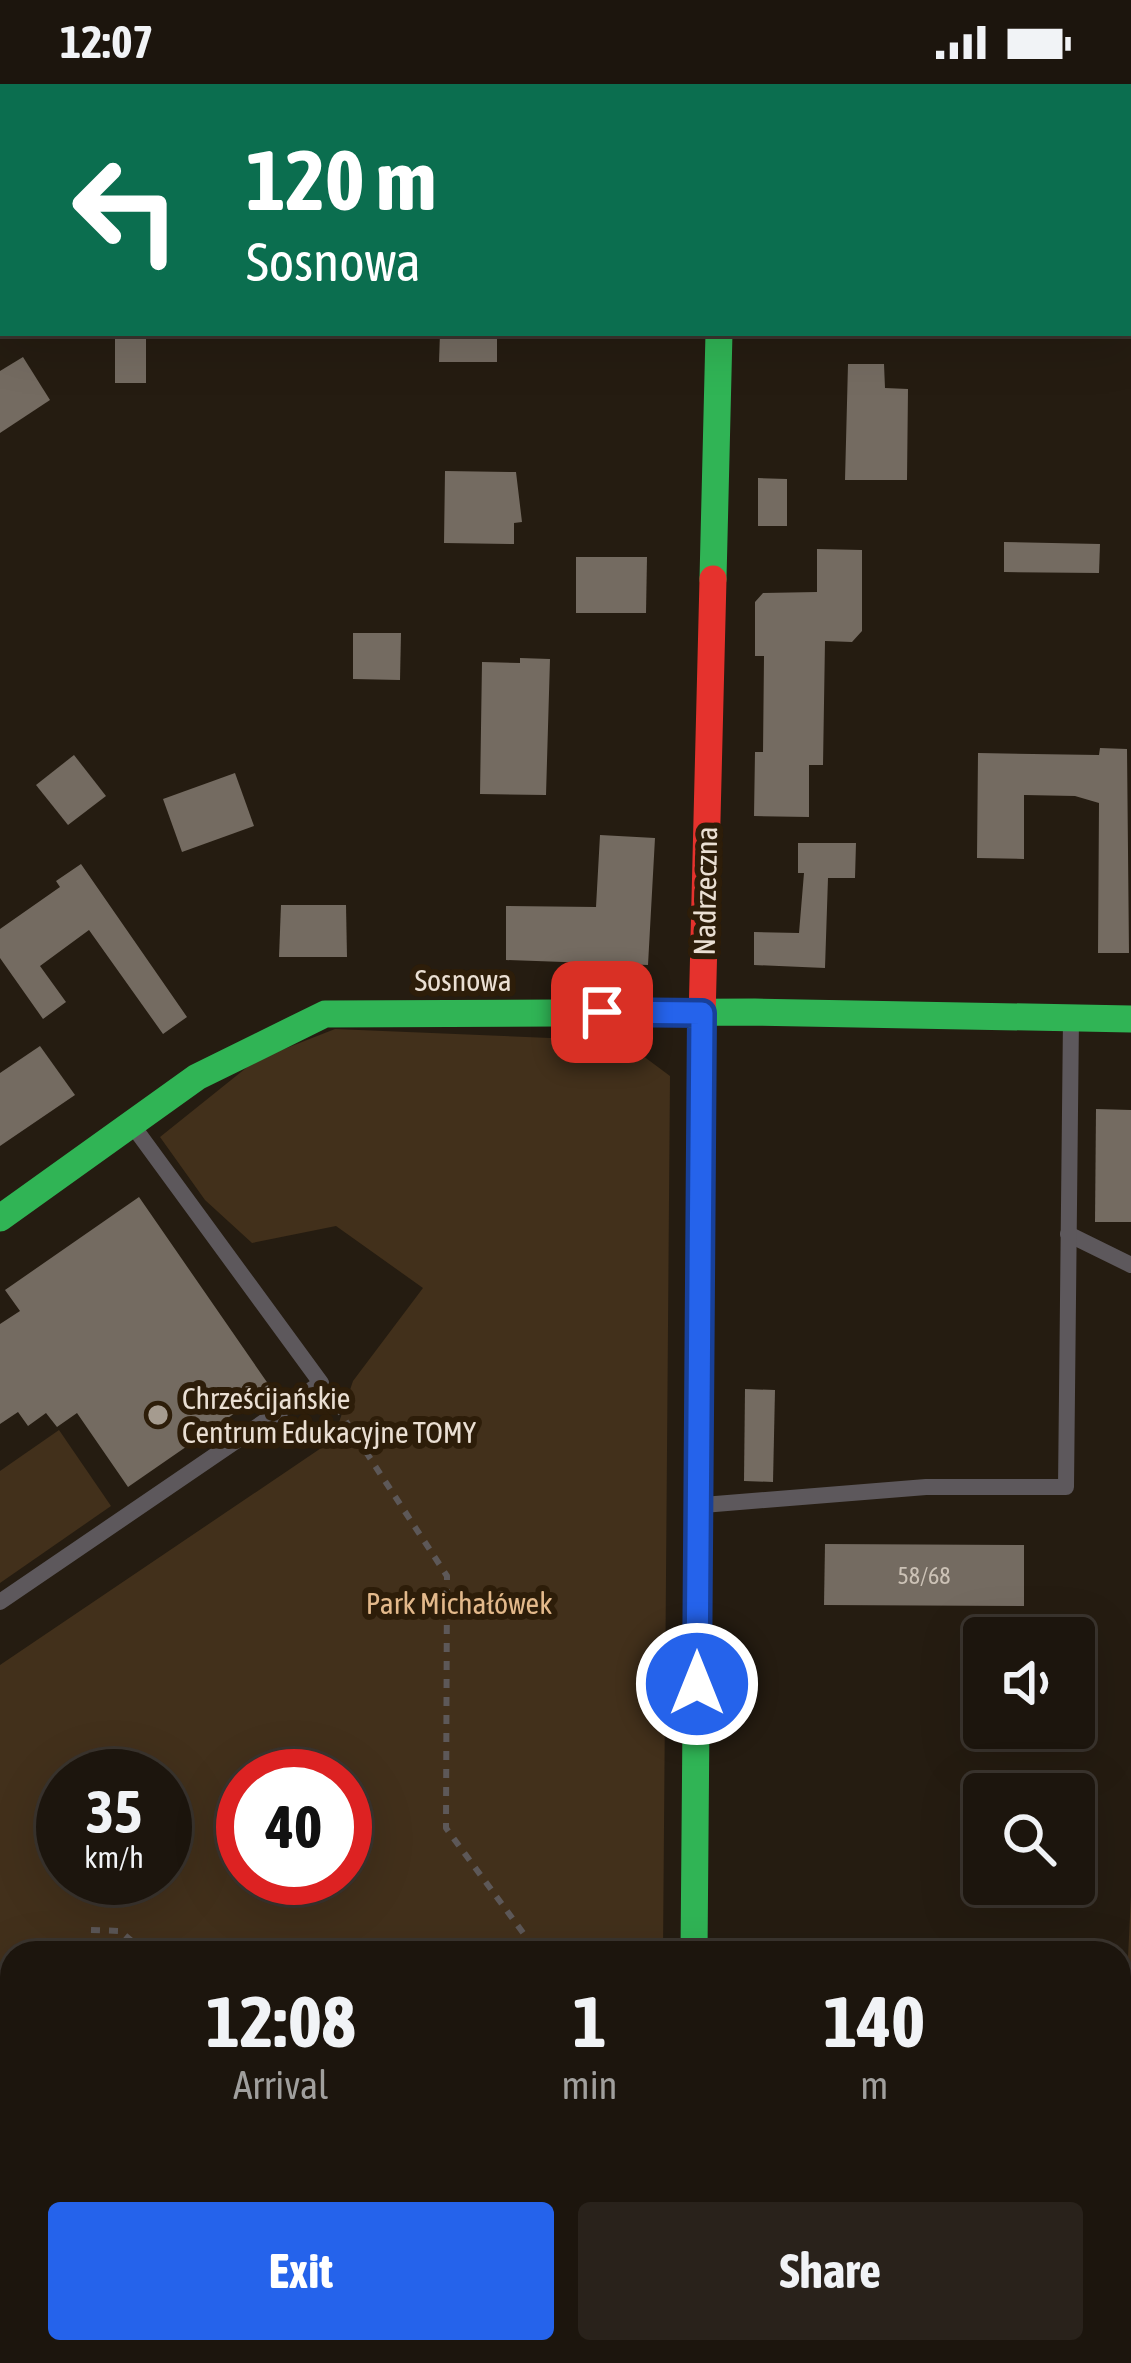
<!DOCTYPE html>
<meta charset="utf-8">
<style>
:root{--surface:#1c150d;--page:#29221b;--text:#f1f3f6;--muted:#a09f9d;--line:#3a342e;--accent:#2563eb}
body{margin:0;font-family:"Asap Condensed",sans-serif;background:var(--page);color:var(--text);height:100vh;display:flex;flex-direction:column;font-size:45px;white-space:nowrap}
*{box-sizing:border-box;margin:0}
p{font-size:39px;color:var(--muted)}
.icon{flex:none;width:66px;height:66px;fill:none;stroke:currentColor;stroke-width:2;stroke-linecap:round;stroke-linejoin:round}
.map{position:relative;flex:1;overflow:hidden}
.sheet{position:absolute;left:0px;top:1857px;width:1131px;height:423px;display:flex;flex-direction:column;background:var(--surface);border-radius:36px 36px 0 0;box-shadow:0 12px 48px #0002,0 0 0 3px var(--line)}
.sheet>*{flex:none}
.top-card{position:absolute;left:0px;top:0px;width:1131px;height:252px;box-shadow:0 12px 48px #0002,0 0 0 3px var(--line);background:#0b6e4f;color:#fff;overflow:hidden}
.fabs{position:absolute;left:963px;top:1533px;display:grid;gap:24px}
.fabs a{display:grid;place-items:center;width:132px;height:132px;border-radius:12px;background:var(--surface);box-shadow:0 12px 48px #0002,0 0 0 3px var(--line);font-size:60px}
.speed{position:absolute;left:36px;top:1665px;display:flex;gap:24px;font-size:60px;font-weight:700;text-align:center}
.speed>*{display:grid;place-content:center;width:156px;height:156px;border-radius:50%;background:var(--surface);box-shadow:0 12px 48px #0002,0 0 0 3px var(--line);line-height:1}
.speed small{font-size:30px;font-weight:400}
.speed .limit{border:18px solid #d22;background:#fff;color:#111}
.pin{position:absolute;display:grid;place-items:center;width:102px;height:102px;color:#fff;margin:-51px;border-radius:24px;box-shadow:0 6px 18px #0006}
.me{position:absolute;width:132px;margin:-66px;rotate:0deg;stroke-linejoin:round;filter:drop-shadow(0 0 9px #0008)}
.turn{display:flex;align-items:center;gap:42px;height:252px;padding:0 48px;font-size:54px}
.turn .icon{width:156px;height:156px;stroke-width:2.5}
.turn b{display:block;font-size:84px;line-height:102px}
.eta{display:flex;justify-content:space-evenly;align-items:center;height:204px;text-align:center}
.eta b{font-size:72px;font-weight:700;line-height:84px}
.cta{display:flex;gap:24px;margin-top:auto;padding:24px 48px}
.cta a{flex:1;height:138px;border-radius:12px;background:var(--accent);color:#fff;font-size:48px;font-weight:700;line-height:138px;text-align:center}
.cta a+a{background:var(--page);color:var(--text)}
.status{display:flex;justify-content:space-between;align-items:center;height:84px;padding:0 60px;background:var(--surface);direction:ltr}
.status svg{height:33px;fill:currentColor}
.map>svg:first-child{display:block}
.green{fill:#42301b;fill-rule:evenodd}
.building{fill:#746b61}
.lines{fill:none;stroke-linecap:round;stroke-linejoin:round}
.path{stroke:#5d5858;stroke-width:6;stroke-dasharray:9 9;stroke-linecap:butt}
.lane{stroke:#5d585c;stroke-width:16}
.street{stroke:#5d585c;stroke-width:33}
.fast{stroke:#30b455;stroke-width:27}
.jam{stroke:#e5322d;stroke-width:27}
.route-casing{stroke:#184099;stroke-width:30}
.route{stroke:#2563eb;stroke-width:21}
.poi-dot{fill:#a59b8f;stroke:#2d1d09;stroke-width:4.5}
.labels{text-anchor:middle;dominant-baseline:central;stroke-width:12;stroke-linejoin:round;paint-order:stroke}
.number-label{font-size:24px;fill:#ccc2b6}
.street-label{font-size:30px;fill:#eadfd3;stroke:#2d1d09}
.poi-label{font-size:30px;fill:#eadfd3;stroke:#2d1d09;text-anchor:start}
.park-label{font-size:30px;fill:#e3b98b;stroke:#2d1d09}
</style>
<div class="status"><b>12:07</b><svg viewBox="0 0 49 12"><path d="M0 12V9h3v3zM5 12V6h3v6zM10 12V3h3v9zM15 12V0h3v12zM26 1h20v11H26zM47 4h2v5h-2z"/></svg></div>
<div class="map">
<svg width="1131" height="2279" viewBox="0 0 1131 2279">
<rect width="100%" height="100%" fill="#251c11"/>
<g class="green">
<path d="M335,945l288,12 47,35 -7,877h-651v399h648v11h-660v-698l333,-225 20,-59 70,-93 -87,-62 -84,17 -47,-43 -45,-63 96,-77zM63,1692h102v102h-102zM243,1692h102v102h-102z"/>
<polygon points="59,1346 111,1422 0,1499 0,1387"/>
<polygon points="1131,1811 1131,2275 1108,2279 1109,2268 1119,2268 1119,2060"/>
</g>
<g class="building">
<rect x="115" y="249" width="31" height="50"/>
<polygon points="440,249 497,249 497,278 439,278"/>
<polygon points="23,273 50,316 0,349 0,287"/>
<polygon points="848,280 884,280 885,304 908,305 907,396 845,396"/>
<polygon points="445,387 516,388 522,438 514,439 514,460 444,459"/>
<polygon points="758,394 787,395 787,442 758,442"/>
<polygon points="1004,458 1100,460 1099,489 1004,488"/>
<polygon points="817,465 862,466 862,547 852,558 825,557 823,681 809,681 809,733 754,732 755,668 763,668 764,572 755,572 755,518 763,509 817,508"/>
<polygon points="576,473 647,473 646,529 576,529"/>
<polygon points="353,549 401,549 400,596 353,595"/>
<polygon points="520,574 550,575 546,711 480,710 482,578 520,579"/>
<polygon points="1100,664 1127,665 1129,869 1098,869 1099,719 1075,712 1024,711 1024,775 977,774 978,669 1099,671"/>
<polygon points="74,671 106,712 68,741 36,701"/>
<polygon points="235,689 254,742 182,768 163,715"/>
<polygon points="600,751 655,754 648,881 506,876 506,822 596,823"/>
<polygon points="798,759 856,759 855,794 828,794 825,884 754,881 754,848 799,849 804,789 798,789"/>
<polygon points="81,780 187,933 163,950 89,846 40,882 66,918 43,935 0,874 0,845 60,803 56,797"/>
<polygon points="281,821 346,821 347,873 279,873"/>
<polygon points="40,962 75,1011 0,1062 0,989"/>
<polygon points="1096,1025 1131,1026 1131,1138 1095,1138"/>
<polygon points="139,1113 271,1304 128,1403 77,1329 57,1343 46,1329 28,1342 18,1328 0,1340 0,1240 20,1227 5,1206"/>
<polygon points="745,1305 775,1306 773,1398 744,1397"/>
<polygon points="825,1460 1024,1461 1024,1522 824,1521"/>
</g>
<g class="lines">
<g class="path">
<polyline points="901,0 1097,2"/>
<polyline points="664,3 664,0"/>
<polyline points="768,3 768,0"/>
<polyline points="336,1322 447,1492 446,1744 538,1869"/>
<polyline points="91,1846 120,1847 146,1869"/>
<polyline points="116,1867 118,1869"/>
<polyline points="0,2158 12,2173"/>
<polyline points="67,2268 74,2279"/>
<polyline points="599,2268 613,2279"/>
</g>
<g class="lane">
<polyline points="1068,1150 1131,1181"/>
<polyline points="703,1421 926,1403 1066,1403 1071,934"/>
<polyline points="0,1518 321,1299 133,1042"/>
</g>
<g class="street">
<polyline points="723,3 723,0"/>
<polyline points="691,2279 691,2268"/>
</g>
<g class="fast">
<polyline points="1128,30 1131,30"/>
<polyline points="713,495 719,249"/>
<polyline points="0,1134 197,993 325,930 755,928 1131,935"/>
<polyline points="694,1869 702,935"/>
</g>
<g class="jam">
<polyline points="0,36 3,35"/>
<polyline points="702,935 713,495"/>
</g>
</g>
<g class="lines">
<g class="route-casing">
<polyline id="route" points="602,928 702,929 697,1600"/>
</g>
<use href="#route" class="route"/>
</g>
<circle class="poi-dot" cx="158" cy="1331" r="12"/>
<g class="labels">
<g class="number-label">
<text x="924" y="1491">58/68</text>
</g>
<g class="street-label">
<text transform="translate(705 807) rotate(-89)">Nadrzeczna</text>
<text x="463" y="896">Sosnowa</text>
</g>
<g class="poi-label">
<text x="182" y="1314">Chrześcijańskie<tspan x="182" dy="34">Centrum Edukacyjne TOMY</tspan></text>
</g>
<g class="park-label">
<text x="459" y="1519">Park Michałówek</text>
</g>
</g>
</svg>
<div class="fabs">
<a><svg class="icon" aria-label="sound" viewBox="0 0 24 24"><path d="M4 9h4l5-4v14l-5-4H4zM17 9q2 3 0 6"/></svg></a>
<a><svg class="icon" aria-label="search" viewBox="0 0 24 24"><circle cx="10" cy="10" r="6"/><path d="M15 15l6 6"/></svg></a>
</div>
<div class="speed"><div>35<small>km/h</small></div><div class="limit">40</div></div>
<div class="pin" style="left:602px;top:928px;background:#d93025"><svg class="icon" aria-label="arrive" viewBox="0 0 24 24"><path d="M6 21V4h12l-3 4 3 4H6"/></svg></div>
<svg class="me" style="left:697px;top:1600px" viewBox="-20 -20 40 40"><circle r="17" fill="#2563eb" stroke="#fff" stroke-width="3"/><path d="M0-11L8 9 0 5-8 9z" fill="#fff"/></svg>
<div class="top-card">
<div class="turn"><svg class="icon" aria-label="left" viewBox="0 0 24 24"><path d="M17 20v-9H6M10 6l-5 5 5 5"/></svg><div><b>120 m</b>Sosnowa</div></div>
</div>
<section class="sheet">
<div class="eta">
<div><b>12:08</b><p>Arrival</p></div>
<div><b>1</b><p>min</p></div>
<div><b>140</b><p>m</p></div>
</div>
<div class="cta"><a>Exit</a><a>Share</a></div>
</section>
</div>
